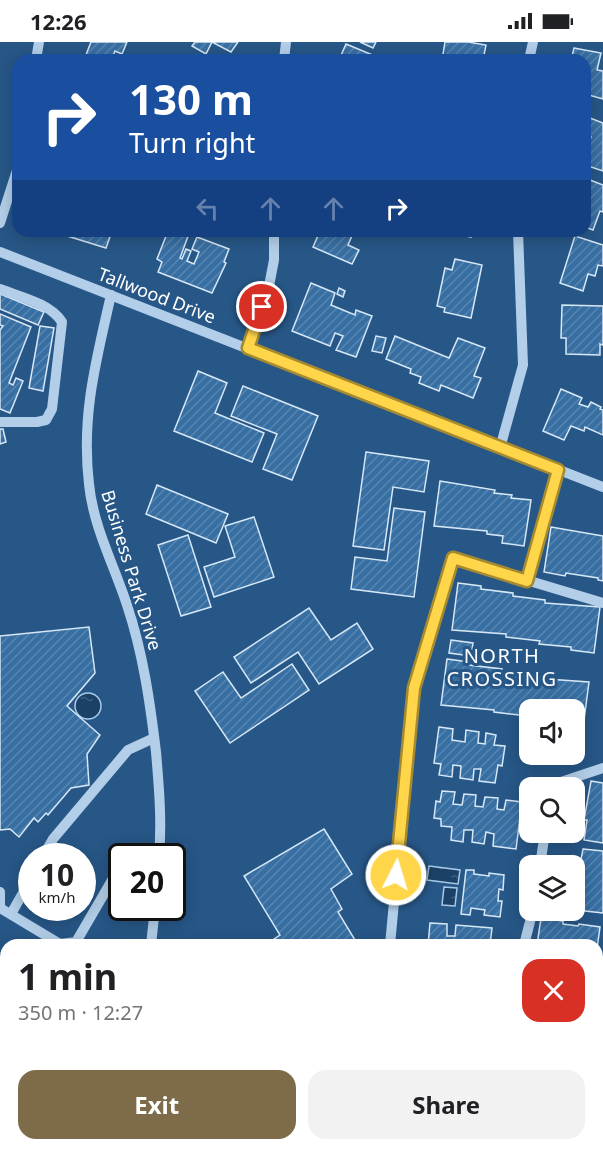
<!DOCTYPE html>
<meta charset="utf-8">
<style>
:root{--surface:#fff;--page:#f2f2f2;--text:#202124;--muted:#757577;--accent:#7e6b4a}
body{margin:0;font-family:"Noto Sans",sans-serif;background:var(--page);color:var(--text);height:100vh;display:flex;flex-direction:column;font-size:22px;white-space:nowrap}
*{box-sizing:border-box;margin:0}
p{font-size:20px;color:var(--muted)}
.icon{flex:none;width:33px;height:33px;fill:none;stroke:currentColor;stroke-width:2;stroke-linecap:round;stroke-linejoin:round}
.map{position:relative;flex:1;overflow:hidden}
.drawer{position:absolute;left:0px;top:897px;width:603px;height:212px;display:flex;flex-direction:column;background:var(--surface);border-radius:18px 18px 0 0;box-shadow:0 3px 15px #0003}
.drawer>*{flex:none}
.guide{position:absolute;left:12px;top:12px;width:579px;height:183px;border-radius:18px;box-shadow:0 3px 15px #0003;background:#1a4fa0;color:#fff;overflow:hidden}
.fabs{position:absolute;left:519px;top:657px;display:grid;gap:12px}
.fabs a{display:grid;place-items:center;width:66px;height:66px;border-radius:12px;background:var(--surface);box-shadow:0 3px 15px #0003;font-size:30px}
.speed{position:absolute;left:18px;top:801px;display:flex;gap:12px;font-size:30px;font-weight:700;text-align:center}
.speed>*{display:grid;place-content:center;width:78px;height:78px;border-radius:50%;background:var(--surface);box-shadow:0 3px 15px #0003;line-height:1}
.speed small{font-size:15px;font-weight:400}
.speed .limit{border:3px solid #111;border-radius:9px;background:#fff;color:#111}
.pin{position:absolute;display:grid;place-items:center;width:51px;height:51px;color:#fff;margin:-26px;border:3px solid #fff;border-radius:50%;box-shadow:0 2px 6px #0007}
.me{position:absolute;width:66px;margin:-33px;rotate:5deg;stroke-linejoin:round;filter:drop-shadow(0 0 4px #0008)}
.turn{display:flex;align-items:center;gap:21px;height:126px;padding:0 18px;font-size:27px}
.turn .icon{width:78px;height:78px;stroke-width:2.5}
.turn b{display:block;font-size:42px;line-height:51px}
.lanes{display:flex;align-items:center;height:57px;padding:0 18px;background:#0003;justify-content:center;gap:30px;direction:ltr}
.lanes .off{opacity:.35}
.round{display:grid;place-items:center;flex:none;width:63px;height:63px;border-radius:18px;background:var(--page)}
.summary{display:flex;align-items:center;justify-content:space-between;height:102px;padding:0 18px}
h1{font-size:36px;font-weight:700;line-height:45px}
.button{display:flex;gap:12px;margin-top:auto;padding:12px 18px}
.button a{flex:1;height:69px;border-radius:18px;background:var(--accent);color:#fff;font-size:24px;font-weight:700;line-height:69px;text-align:center}
.button a+a{background:var(--page);color:var(--text)}
.status{display:flex;justify-content:space-between;align-items:center;height:42px;padding:0 30px;background:var(--surface);direction:ltr}
.status svg{height:16px;fill:currentColor}
.map>svg:first-child{display:block}
.water{fill:url(#water-ripples);stroke:#a7cae9;stroke-width:1.5}
.building{fill:url(#building-hatch);stroke:#d6e7f6;stroke-width:1.5}
.lines{fill:none;stroke-linecap:round;stroke-linejoin:round}
.minor{stroke:#b3cee8;stroke-width:10}
.major{stroke:#f5f9fe;stroke-width:15}
.route-casing{stroke:#a68a30;stroke-width:15}
.route{stroke:#ffd54a;stroke-width:10}
.labels{text-anchor:middle;dominant-baseline:central;stroke-width:6;stroke-linejoin:round;paint-order:stroke}
.street-label{font-size:18px;fill:#fff;stroke:#275787}
.neighbourhood-label{font-size:20px;letter-spacing:1.5px;fill:#fff;stroke:#275787}
</style>
<div class="status"><b>12:26</b><svg viewBox="0 0 49 12"><path d="M0 12V9h3v3zM5 12V6h3v6zM10 12V3h3v9zM15 12V0h3v12zM26 1h20v11H26zM47 4h2v5h-2z"/></svg></div>
<div class="map">
<svg width="603" height="1108" viewBox="0 0 603 1108">
<defs>
<pattern id="water-ripples" width="26" height="14" patternUnits="userSpaceOnUse" patternTransform="scale(1.5)"><rect width="26" height="14" fill="#1c4167"/><path d="M2 4q2-2 4 0t4 0M15 11q2-2 4 0t4 0" fill="none" stroke="#3e5e7e"/></pattern>
<pattern id="building-hatch" width="6" height="6" patternUnits="userSpaceOnUse" patternTransform="scale(1.5)"><rect width="6" height="6" fill="#386fa3"/><path d="M-1 1l2-2M0 6l6-6M5 7l2-2" fill="none" stroke="#5685b1"/></pattern>
</defs>
<rect width="100%" height="100%" fill="#275787"/>
<g class="water">
<circle cx="88" cy="664" r="13"/>
<polygon points="429,824 460,828 458,842 427,838"/>
<polygon points="444,845 457,846 455,864 442,863"/>
</g>
<g class="building">
<polygon points="91,0 127,0 122,12 115,9 111,18 84,18"/>
<polygon points="195,0 238,0 231,10 212,0 206,12 192,4"/>
<polygon points="360,0 376,0 373,6"/>
<polygon points="445,0 468,0 486,3 483,18 442,18"/>
<polygon points="346,2 375,14 374,18 339,18"/>
<polygon points="574,6 601,11 597,28 603,29 603,57 585,52 585,18 571,18"/>
<polygon points="585,74 603,81 603,129 585,123 585,103 587,104 591,95 585,93"/>
<polygon points="585,136 603,143 603,170 600,169 593,188 585,185"/>
<polygon points="51,189 112,189 106,206"/>
<polygon points="168,189 190,189 180,216 182,217 186,207 191,209 187,219 194,222 199,210 192,207 197,195 229,207 224,220 226,221 212,251 158,230 162,220 157,217"/>
<polygon points="320,189 354,189 348,203 359,208 352,222 313,205"/>
<polygon points="445,189 473,189 471,195"/>
<polygon points="575,194 603,203 603,224 598,223 595,234 588,232 583,249 560,241"/>
<polygon points="455,217 482,223 471,276 444,270 445,266 437,264 445,226 452,228"/>
<polygon points="311,241 335,251 331,263 355,273 356,268 372,274 356,315 336,308 343,294 335,291 330,304 292,289"/>
<polygon points="339,246 345,249 343,255 337,252"/>
<polygon points="0,252 44,270 38,283 0,267"/>
<polygon points="562,263 603,264 603,303 600,302 600,313 566,312 566,296 561,296"/>
<polygon points="0,272 31,285 9,341 13,343 16,336 23,339 10,371 0,367 0,288 3,284 0,283"/>
<polygon points="40,284 54,286 43,349 29,346"/>
<polygon points="376,294 386,296 382,311 372,309"/>
<polygon points="395,294 449,316 458,296 485,306 474,334 481,336 473,356 441,343 439,349 419,341 421,335 410,331 411,327 386,317"/>
<polygon points="198,329 227,341 215,371 264,391 252,420 174,389"/>
<polygon points="243,344 318,374 292,438 263,427 277,392 231,374"/>
<polygon points="561,347 582,356 579,362 588,365 591,360 601,365 600,367 603,368 603,393 585,385 584,389 571,384 564,398 543,389"/>
<polygon points="0,387 3,387 6,400 0,402"/>
<polygon points="366,410 429,419 424,450 393,445 384,508 353,504"/>
<polygon points="440,439 495,448 494,451 512,453 511,456 531,458 524,504 502,501 503,494 487,492 487,489 434,484"/>
<polygon points="157,443 228,472 216,501 146,472"/>
<polygon points="394,466 425,470 414,555 351,547 355,515 387,519"/>
<polygon points="254,475 274,535 214,555 204,525 235,515 225,484"/>
<polygon points="551,485 603,494 603,539 598,538 598,536 566,531 565,534 544,530"/>
<polygon points="188,493 211,565 181,574 158,503"/>
<polygon points="458,541 481,544 481,547 513,551 513,554 545,558 545,561 600,565 594,611 571,608 571,605 539,602 540,599 506,595 506,592 452,588"/>
<polygon points="309,566 331,598 357,581 373,607 319,642 298,610 251,641 234,615"/>
<polygon points="89,585 95,631 67,664 100,693 87,712 89,743 71,746 48,773 46,771 38,780 34,776 19,795 10,787 0,788 0,594"/>
<polygon points="451,598 473,601 471,614 449,611"/>
<polygon points="447,617 469,620 469,623 502,627 501,630 534,634 533,636 589,640 583,686 574,685 574,668 530,668 530,677 528,674 494,670 494,668 441,663"/>
<polygon points="292,622 309,648 230,701 195,649 223,630 241,656"/>
<polygon points="439,685 453,687 452,698 465,700 466,688 479,690 478,701 485,702 486,691 496,693 494,703 505,704 502,724 498,723 495,741 479,739 481,727 474,727 473,738 460,736 461,724 453,723 452,735 439,733 441,722 434,721"/>
<polygon points="591,739 603,741 603,801 584,798 587,778 584,778"/>
<polygon points="442,749 455,750 453,762 462,763 464,752 476,753 475,764 483,765 485,755 498,756 497,767 504,768 506,758 522,760 516,807 493,804 494,792 486,790 484,802 472,800 473,788 464,788 463,800 451,798 452,785 441,784 441,777 434,776 436,759 440,760"/>
<polygon points="324,787 352,832 331,847 342,867 338,870 358,903 265,903 280,893 244,834"/>
<polygon points="583,807 603,809 603,871 576,868 578,849 575,848"/>
<polygon points="466,828 474,828 474,832 489,834 489,831 504,833 503,848 499,847 498,859 502,859 500,875 484,873 485,868 471,866 470,873 461,872"/>
<polygon points="541,876 563,879 563,882 578,884 579,882 600,885 597,907 597,903 537,903"/>
<polygon points="430,881 447,882 447,894 455,894 456,883 492,886 490,903 428,903"/>
<polygon points="517,1102 555,1102 556,1106 555,1108 515,1108"/>
</g>
<g class="lines">
<g class="minor">
<polyline points="36,18 39,0"/>
<polyline points="284,18 286,0"/>
<polyline points="529,18 533,0"/>
<polyline points="0,181 18,125"/>
<polyline points="0,210 603,445"/>
<path d="M0,247c20,8 50,14 62,33l-10,87 -6,11 -9,2h-37"/>
<path d="M111,253c-15,66 -30,121 -22,189 4,42 25,81 38,121 16,48 23,97 29,147 3,35 6,69 3,104"/>
<polyline points="248,306 269,244 274,218 274,189"/>
<polyline points="500,406 523,323 518,189"/>
<polyline points="527,539 558,428"/>
<polyline points="552,746 552,743 603,726"/>
<polyline points="43,814 53,797 128,708 154,696"/>
<polyline points="125,814 128,810 160,811"/>
<polyline points="540,824 545,790"/>
<polyline points="0,850 0,866 60,902 76,900 122,821"/>
<polyline points="11,872 32,835"/>
<polyline points="151,903 155,866"/>
<polyline points="390,903 414,646 453,516 603,561"/>
<polyline points="524,903 533,868"/>
<polyline points="0,937 6,942"/>
<polyline points="597,1068 603,1019"/>
<polyline points="597,1100 603,1099"/>
<polyline points="141,1102 142,1108"/>
<polyline points="324,1102 337,1108"/>
<polyline points="220,1108 221,1102"/>
<polyline points="368,1108 370,1102"/>
<polyline points="452,1108 457,1102"/>
</g>
<g class="major">
<polyline points="0,985 6,992"/>
<polyline points="0,1006 6,1010"/>
<polyline points="120,1102 126,1108"/>
</g>
</g>
<g class="lines">
<g class="route-casing">
<polyline id="route" points="262,265 248,306 558,428 527,539 453,516 414,646 396,833"/>
</g>
<use href="#route" class="route"/>
</g>
<g class="labels">
<g class="street-label">
<text transform="translate(157 253) rotate(21)">Tallwood Drive</text>
<text transform="translate(132 528) rotate(73)">Business Park Drive</text>
</g>
<g class="neighbourhood-label">
<text x="502" y="613">NORTH<tspan x="502" dy="23">CROSSING</tspan></text>
</g>
</g>
</svg>
<div class="fabs">
<a><svg class="icon" aria-label="sound" viewBox="0 0 24 24"><path d="M4 9h4l5-4v14l-5-4H4zM17 9q2 3 0 6"/></svg></a>
<a><svg class="icon" aria-label="search" viewBox="0 0 24 24"><circle cx="10" cy="10" r="6"/><path d="M15 15l6 6"/></svg></a>
<a><svg class="icon" aria-label="layers" viewBox="0 0 24 24"><path d="M12 4l9 5-9 5-9-5zM3 14l9 5 9-5"/></svg></a>
</div>
<div class="speed"><div>10<small>km/h</small></div><div class="limit">20</div></div>
<div class="pin" style="left:262px;top:265px;background:#d93025"><svg class="icon" aria-label="arrive" viewBox="0 0 24 24"><path d="M6 21V4h12l-3 4 3 4H6"/></svg></div>
<svg class="me" style="left:396px;top:833px" viewBox="-20 -20 40 40"><circle r="17" fill="#ffd54a" stroke="#fff" stroke-width="3"/><path d="M0-11L8 9 0 5-8 9z" fill="#fff"/></svg>
<div class="guide">
<div class="turn"><svg class="icon" aria-label="right" viewBox="0 0 24 24"><path d="M7 20v-9h11M14 6l5 5-5 5"/></svg><div><b>130 m</b>Turn right</div></div>
<div class="lanes"><svg class="icon off" aria-label="left" viewBox="0 0 24 24"><path d="M17 20v-9H6M10 6l-5 5 5 5"/></svg><svg class="icon off" aria-label="ahead" viewBox="0 0 24 24"><path d="M12 20V5M6 11l6-6 6 6"/></svg><svg class="icon off" aria-label="ahead" viewBox="0 0 24 24"><path d="M12 20V5M6 11l6-6 6 6"/></svg><svg class="icon" aria-label="right" viewBox="0 0 24 24"><path d="M7 20v-9h11M14 6l5 5-5 5"/></svg></div>
</div>
<section class="drawer">
<div class="summary"><div><h1>1 min</h1><p>350 m · 12:27</p></div><a class="round" style="background:#d93025;color:#fff"><svg class="icon" aria-label="close" viewBox="0 0 24 24"><path d="M6 6l12 12M18 6L6 18"/></svg></a></div>
<div class="button"><a>Exit</a><a>Share</a></div>
</section>
</div>
